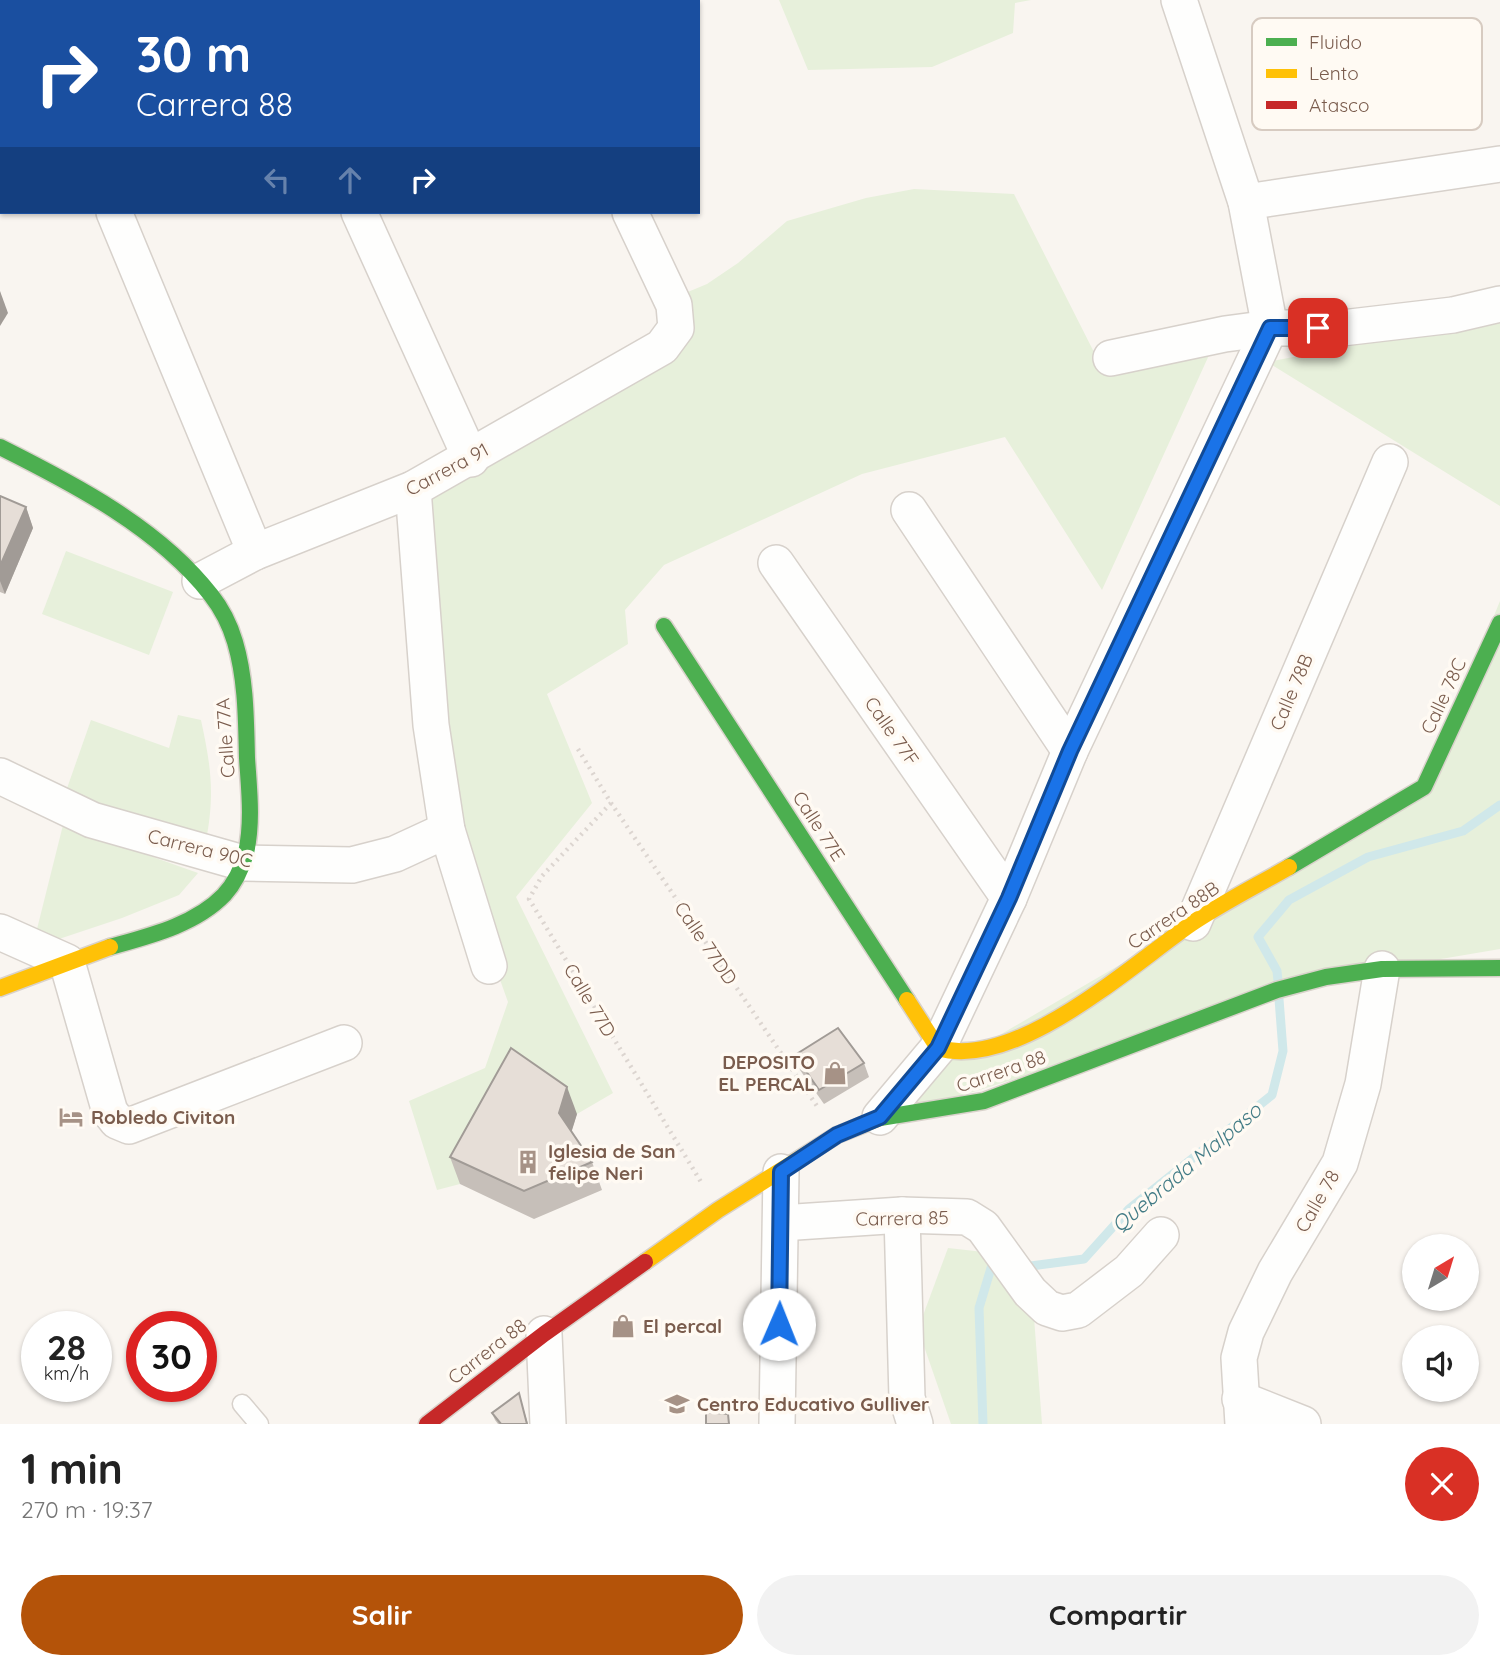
<!DOCTYPE html>
<html lang="es">
<meta charset="utf-8">
<style>
:root{--surface:#fff;--page:#f2f2f2;--text:#222;--muted:#767676;--accent:#b45309}
body{margin:0;font-family:Quicksand,sans-serif;background:var(--page);color:var(--text);height:100vh;display:flex;flex-direction:column;font-size:26px;white-space:nowrap}
*{box-sizing:border-box;margin:0}
p{font-size:23px;color:var(--muted)}
.icon{flex:none;width:38px;height:38px;fill:none;stroke:currentColor;stroke-width:2;stroke-linecap:round;stroke-linejoin:round}
.map{position:relative;height:1424px;overflow:hidden}
.panel{display:flex;flex-direction:column;background:var(--surface);flex:1}
.panel>*{flex:none}
.guide{position:absolute;left:0px;top:0px;width:700px;height:214px;box-shadow:0 2px 5px #0004;background:#1a4fa0;color:#fff;overflow:hidden}
.needle{width:46px;rotate:38deg}
.tools{position:absolute;left:1402px;top:1234px;display:grid;gap:14px}
.tools a{display:grid;place-items:center;width:77px;height:77px;border-radius:50%;background:var(--surface);box-shadow:0 2px 5px #0004;font-size:35px}
.speed{position:absolute;left:21px;top:1311px;display:flex;gap:14px;font-size:35px;font-weight:700;text-align:center}
.speed>*{display:grid;place-content:center;width:91px;height:91px;border-radius:50%;background:var(--surface);box-shadow:0 2px 5px #0004;line-height:1}
.speed small{font-size:18px;font-weight:400}
.speed .limit{border:10px solid #d22;background:#fff;color:#111}
.pin{position:absolute;display:grid;place-items:center;width:60px;height:60px;color:#fff;margin:-30px;border-radius:14px;box-shadow:0 4px 10px #0006}
.me{position:absolute;width:77px;margin:-38px;rotate:1deg;stroke-linejoin:round;filter:drop-shadow(0 0 5px #0008)}
.turn{display:flex;align-items:center;gap:24px;height:147px;padding:0 21px;font-size:32px}
.turn .icon{width:91px;height:91px;stroke-width:2.5}
.turn b{display:block;font-size:49px;line-height:60px}
.lanes{display:flex;align-items:center;height:66px;padding:0 21px;background:#0003;justify-content:center;gap:35px;direction:ltr}
.lanes .off{opacity:.35}
.round{display:grid;place-items:center;flex:none;width:74px;height:74px;border-radius:37px;background:var(--page)}
.head{display:flex;align-items:center;justify-content:space-between;height:119px;padding:0 21px}
h1{font-size:42px;font-weight:700;line-height:52px}
.action{display:flex;gap:14px;margin-top:auto;padding:14px 21px}
.action a{flex:1;height:80px;border-radius:42px;background:var(--accent);color:#fff;font-size:28px;font-weight:700;line-height:80px;text-align:center}
.action a+a{background:var(--page);color:var(--text)}
.map>svg:first-child{display:block}
.green{fill:#e7f0db}
.lines{fill:none;stroke-linecap:round;stroke-linejoin:round}
.stream{stroke:#d0e8ea;stroke-width:9}
.lane-casing{stroke:#d7d1cb;stroke-width:21}
.street-casing{stroke:#d7d1cb;stroke-width:38}
.fast-casing{stroke:#d9d2cb;stroke-width:19}
.slow-casing{stroke:#d9d2cb;stroke-width:19}
.jam-casing{stroke:#d9d2cb;stroke-width:19}
.path{stroke:#dcd5d0;stroke-width:4.5;stroke-dasharray:2 5;stroke-linecap:butt}
.lane{stroke:#fefefd;stroke-width:18}
.street{stroke:#fefefd;stroke-width:35}
.fast{stroke:#4caf50;stroke-width:16}
.slow{stroke:#ffc107;stroke-width:16}
.jam{stroke:#c62828;stroke-width:16}
.wall{fill:#c6bfb9}
.shaded-wall{fill:#a19b96}
.building{fill:#e6ded7;stroke:#a19b96;stroke-width:2}
.route-casing{stroke:#114b97;stroke-width:18}
.route{stroke:#1a73e8;stroke-width:12}
.labels{text-anchor:middle;dominant-baseline:central;stroke-width:7;stroke-linejoin:round;paint-order:stroke}
.street-label{font-size:19px;fill:#7a5c4d;stroke:#fffaf3}
.poi-label{font-size:19px;font-weight:bold;fill:#7a5c4d;stroke:#fffaf3;text-anchor:start}
.water-label{font-size:21px;font-style:italic;fill:#437c86;stroke:#fffaf3}
.key{fill:#fffaf3;stroke:#d7cbc1;stroke-width:2}
.key-label{font-size:19px;fill:#7a5c4d}
</style>
<div class="map">
<svg width="1500" height="1424" viewBox="0 0 1500 1424">
<rect width="100%" height="100%" fill="#f9f5f0"/>
<g class="green">
<polygon points="779,0 1031,0 1015,3 1013,33 932,67 808,70"/>
<polygon points="914,189 1014,194 1102,368 1215,342 1102,590 1005,437 862,474 664,565 625,610 628,644 547,694 592,803 516,897 613,1093 577,1114 520,1075 460,1184 437,1190 409,1101 485,1068 508,1002 471,899 459,825 449,726 436,659 429,498 687,344 683,294 707,284 738,263 787,221 866,198"/>
<polygon points="1500,312 1500,506 1267,362 1438,329"/>
<polygon points="66,551 173,592 149,655 42,614"/>
<polygon points="1500,601 1500,949 1382,969 906,1112 938,1048 974,1050 1424,787"/>
<path d="M178,715l23,5c10,47 14,73 5,121l-141,-47 26,-74 78,28z"/>
<polygon points="63,825 198,873 179,895 122,918 50,942 35,937"/>
<polygon points="948,1248 993,1253 1033,1304 1042,1424 951,1424 918,1329"/>
</g>
<g class="lines">
<g class="stream">
<polyline points="1278,981 1277,971 1258,937 1289,900 1368,857 1463,831 1500,805"/>
<polyline points="1023,1267 1084,1259 1129,1209 1272,1095 1283,1051 1279,999"/>
<polyline points="983,1424 979,1308 991,1268 1002,1268"/>
</g>
<g class="lane-casing">
<polyline id="lane" points="242,1404 259,1424"/>
</g>
<g class="street-casing">
<g id="street">
<polyline points="101,0 102,2"/>
<polyline points="263,0 263,2"/>
<polyline points="531,0 532,2"/>
<polyline points="1246,202 1500,164"/>
<polyline points="114,212 255,552"/>
<polyline points="359,212 471,459"/>
<polyline points="1111,358 1225,334 1270,328 1342,328 1453,315 1500,304"/>
<polyline points="413,489 431,725 447,830 489,966"/>
<polyline points="909,510 1070,751"/>
<polyline points="776,563 1009,898"/>
<polyline points="200,581 255,552 413,489 662,347 676,328 674,305 630,212"/>
<polyline points="0,776 92,820 243,863 352,865 395,854 447,830"/>
<polyline points="1193,923 1390,462"/>
<polyline points="0,932 67,962 110,1112 117,1121 129,1126 344,1043"/>
<polyline points="880,1117 938,1048 1009,898 1070,751 1270,328 1246,202 1179,0"/>
<polyline points="902,1215 907,1398 915,1424"/>
<polyline points="781,1223 902,1215 967,1217 983,1227 1030,1292 1047,1308 1062,1313 1078,1310 1129,1271 1161,1235"/>
<polyline points="544,1334 548,1424"/>
<polyline points="1240,1399 1303,1424"/>
<polyline points="777,1424 781,1172"/>
<polyline points="1243,1424 1239,1358 1246,1332 1275,1272 1340,1163 1363,1084 1382,969"/>
</g>
</g>
<g class="fast-casing">
<g id="fast">
<polyline points="0,164 2,162"/>
<path d="M0,447c74,37 159,81 211,148 11,14 19,30 24,47 11,37 11,77 12,116 2,31 6,63 -1,95 -4,15 -11,30 -22,42 -29,30 -75,41 -114,52"/>
<polyline points="664,626 907,1000"/>
<polyline points="1289,867 1424,787 1500,623"/>
<polyline points="880,1118 984,1101 1277,990 1326,977 1382,969 1500,968"/>
</g>
</g>
<g class="slow-casing">
<g id="slow">
<polyline points="193,2 197,0"/>
<polyline points="0,988 110,947"/>
<path d="M907,1000l31,48c78,23 192,-82 253,-124 31,-21 65,-38 98,-57"/>
<polyline points="645,1262 718,1210 837,1135 880,1118"/>
</g>
</g>
<g class="jam-casing">
<polyline id="jam" points="427,1424 544,1334 645,1262"/>
</g>
<g class="path">
<polyline points="578,749 611,803 819,1109"/>
<polyline points="611,803 542,876 529,899 701,1182"/>
</g>
<use href="#lane" class="lane"/>
<use href="#street" class="street"/>
<use href="#fast" class="fast"/>
<use href="#slow" class="slow"/>
<use href="#jam" class="jam"/>
</g>
<g class="wall">
<polygon points="0,496 26,507 33,528 5,594 0,592"/>
<polygon points="795,1055 864,1063 869,1077 824,1104 800,1070"/>
<polygon points="577,1114 571,1132 592,1162 602,1190 534,1219 460,1184 450,1157"/>
<polygon points="521,1400 528,1424 498,1424 495,1420 492,1413"/>
</g>
<g class="shaded-wall">
<polygon points="0,291 8,313 0,326"/>
<polygon points="26,507 33,528 5,594 0,581 0,566"/>
<polygon points="567,1087 577,1114 569,1140 559,1113"/>
</g>
<g class="building">
<polygon points="0,496 26,507 0,566"/>
<polygon points="838,1028 864,1063 819,1090 795,1055"/>
<polygon points="511,1048 567,1087 559,1113 592,1162 524,1191 450,1157"/>
<polygon points="519,1393 527,1424 501,1424 492,1413"/>
<polygon points="706,1412 728,1414 729,1424 706,1424"/>
</g>
<g class="lines">
<g class="route-casing">
<polyline id="route" points="779,1324 781,1172 837,1135 880,1117 938,1048 1009,898 1070,751 1270,328 1318,328"/>
</g>
<use href="#route" class="route"/>
</g>
<defs>
<g id="shop-bare" transform="scale(1.89)"><path d="M-5-2.5h2.3a2.7 3.5 0 0 1 5.4 0H5L5.5 6h-11ZM-1.5-2.5h3a1.5 2.3 0 0 0-3 0Z" fill="#a69286" stroke="#fffaf3" stroke-width="2.5" paint-order="stroke"/></g>
<g id="hotel-bare" transform="scale(1.89)"><path d="M-6-4.5h1.5V1H6V5H4.5V3h-9V5H-6ZM-4 0a1.8 1.8 0 1 1 3.6 0ZM.5 0V-2.5h3Q6-2.5 6 0Z" fill="#a69286" stroke="#fffaf3" stroke-width="2.5" paint-order="stroke"/></g>
<g id="building-bare" transform="scale(1.89)"><path d="M-4-6H4V6H1V3H-1V6H-4ZM-2.5-4.3h1.7v1.8h-1.7ZM.8-4.3h1.7v1.8H.8ZM-2.5-1h1.7V.8h-1.7ZM.8-1h1.7V.8H.8Z" fill="#a69286" stroke="#fffaf3" stroke-width="2.5" paint-order="stroke"/></g>
<g id="school-bare" transform="scale(1.89)"><path d="M0-5L7-2L0 1L-7-2ZM-4 1L0 2.5L4 1V4Q0 6-4 4Z" fill="#a69286" stroke="#fffaf3" stroke-width="2.5" paint-order="stroke"/></g>
</defs>
<g fill-rule="evenodd">
<use href="#shop-bare" x="835" y="1073"/>
<use href="#hotel-bare" x="71" y="1117"/>
<use href="#building-bare" x="528" y="1162"/>
<use href="#shop-bare" x="623" y="1326"/>
<use href="#school-bare" x="677" y="1404"/>
</g>
<g class="labels">
<g class="street-label">
<text transform="translate(447 469) rotate(-28)">Carrera 91</text>
<text transform="translate(1291 692) rotate(-67)">Calle 78B</text>
<text transform="translate(1443 696) rotate(-65)">Calle 78C</text>
<text transform="translate(892 731) rotate(55)">Calle 77F</text>
<text transform="translate(225 738) rotate(-94)">Calle 77A</text>
<text transform="translate(819 826) rotate(57)">Calle 77E</text>
<text transform="translate(200 848) rotate(14)">Carrera 90C</text>
<text transform="translate(1173 915) rotate(-34)">Carrera 88B</text>
<text transform="translate(706 943) rotate(56)">Calle 77DD</text>
<text transform="translate(590 1000) rotate(59)">Calle 77D</text>
<text transform="translate(1001 1071) rotate(-19)">Carrera 88</text>
<text transform="translate(1317 1201) rotate(-60)">Calle 78</text>
<text transform="translate(902 1218) rotate(-1)">Carrera 85</text>
<text transform="translate(487 1351) rotate(-38)">Carrera 88</text>
</g>
<g class="poi-label">
<text x="815" y="1062" text-anchor="end">DEPOSITO<tspan x="815" dy="22">EL PERCAL</tspan></text>
<text x="91" y="1117">Robledo Civiton</text>
<text x="548" y="1151">Iglesia de San<tspan x="548" dy="22">felipe Neri</tspan></text>
<text x="643" y="1326">El percal</text>
<text x="697" y="1404">Centro Educativo Gulliver</text>
</g>
<g class="water-label">
<text transform="translate(1186 1167) rotate(-40)">Quebrada Malpaso</text>
</g>
</g>
<rect x="1252" y="18" width="230" height="112" rx="10" class="key"/>
<rect x="1266" y="38" width="31" height="8" fill="#4caf50"/>
<rect x="1266" y="69" width="31" height="9" fill="#ffc107"/>
<rect x="1266" y="101" width="31" height="8" fill="#c62828"/>
<g class="key-label">
<text x="1309" y="49">Fluido</text>
<text x="1309" y="80">Lento</text>
<text x="1309" y="112">Atasco</text>
</g>
</svg>
<div class="tools">
<a><svg class="needle" viewBox="-14 -14 28 28"><path d="M0-13l5 13h-10z" fill="#e53935"/><path d="M0 13l5-13h-10z" fill="#767676"/></svg></a>
<a><svg class="icon" aria-label="sound" viewBox="0 0 24 24"><path d="M4 9h4l5-4v14l-5-4H4zM17 9q2 3 0 6"/></svg></a>
</div>
<div class="speed"><div>28<small>km/h</small></div><div class="limit">30</div></div>
<div class="pin" style="left:1318px;top:328px;background:#d93025"><svg class="icon" aria-label="arrive" viewBox="0 0 24 24"><path d="M6 21V4h12l-3 4 3 4H6"/></svg></div>
<svg class="me" style="left:779px;top:1324px" viewBox="-20 -20 40 40"><circle r="19" fill="#fff"/><path d="M0-13L10 11 0 6-10 11z" fill="#1a73e8"/></svg>
<div class="guide">
<div class="turn"><svg class="icon" aria-label="right" viewBox="0 0 24 24"><path d="M7 20v-9h11M14 6l5 5-5 5"/></svg><div><b>30 m</b>Carrera 88</div></div>
<div class="lanes"><svg class="icon off" aria-label="left" viewBox="0 0 24 24"><path d="M17 20v-9H6M10 6l-5 5 5 5"/></svg><svg class="icon off" aria-label="ahead" viewBox="0 0 24 24"><path d="M12 20V5M6 11l6-6 6 6"/></svg><svg class="icon" aria-label="right" viewBox="0 0 24 24"><path d="M7 20v-9h11M14 6l5 5-5 5"/></svg></div>
</div>
</div>
<section class="panel">
<div class="head"><div><h1>1 min</h1><p>270 m · 19:37</p></div><a class="round" style="background:#d93025;color:#fff"><svg class="icon" aria-label="close" viewBox="0 0 24 24"><path d="M6 6l12 12M18 6L6 18"/></svg></a></div>
<div class="action"><a>Salir</a><a>Compartir</a></div>
</section>
